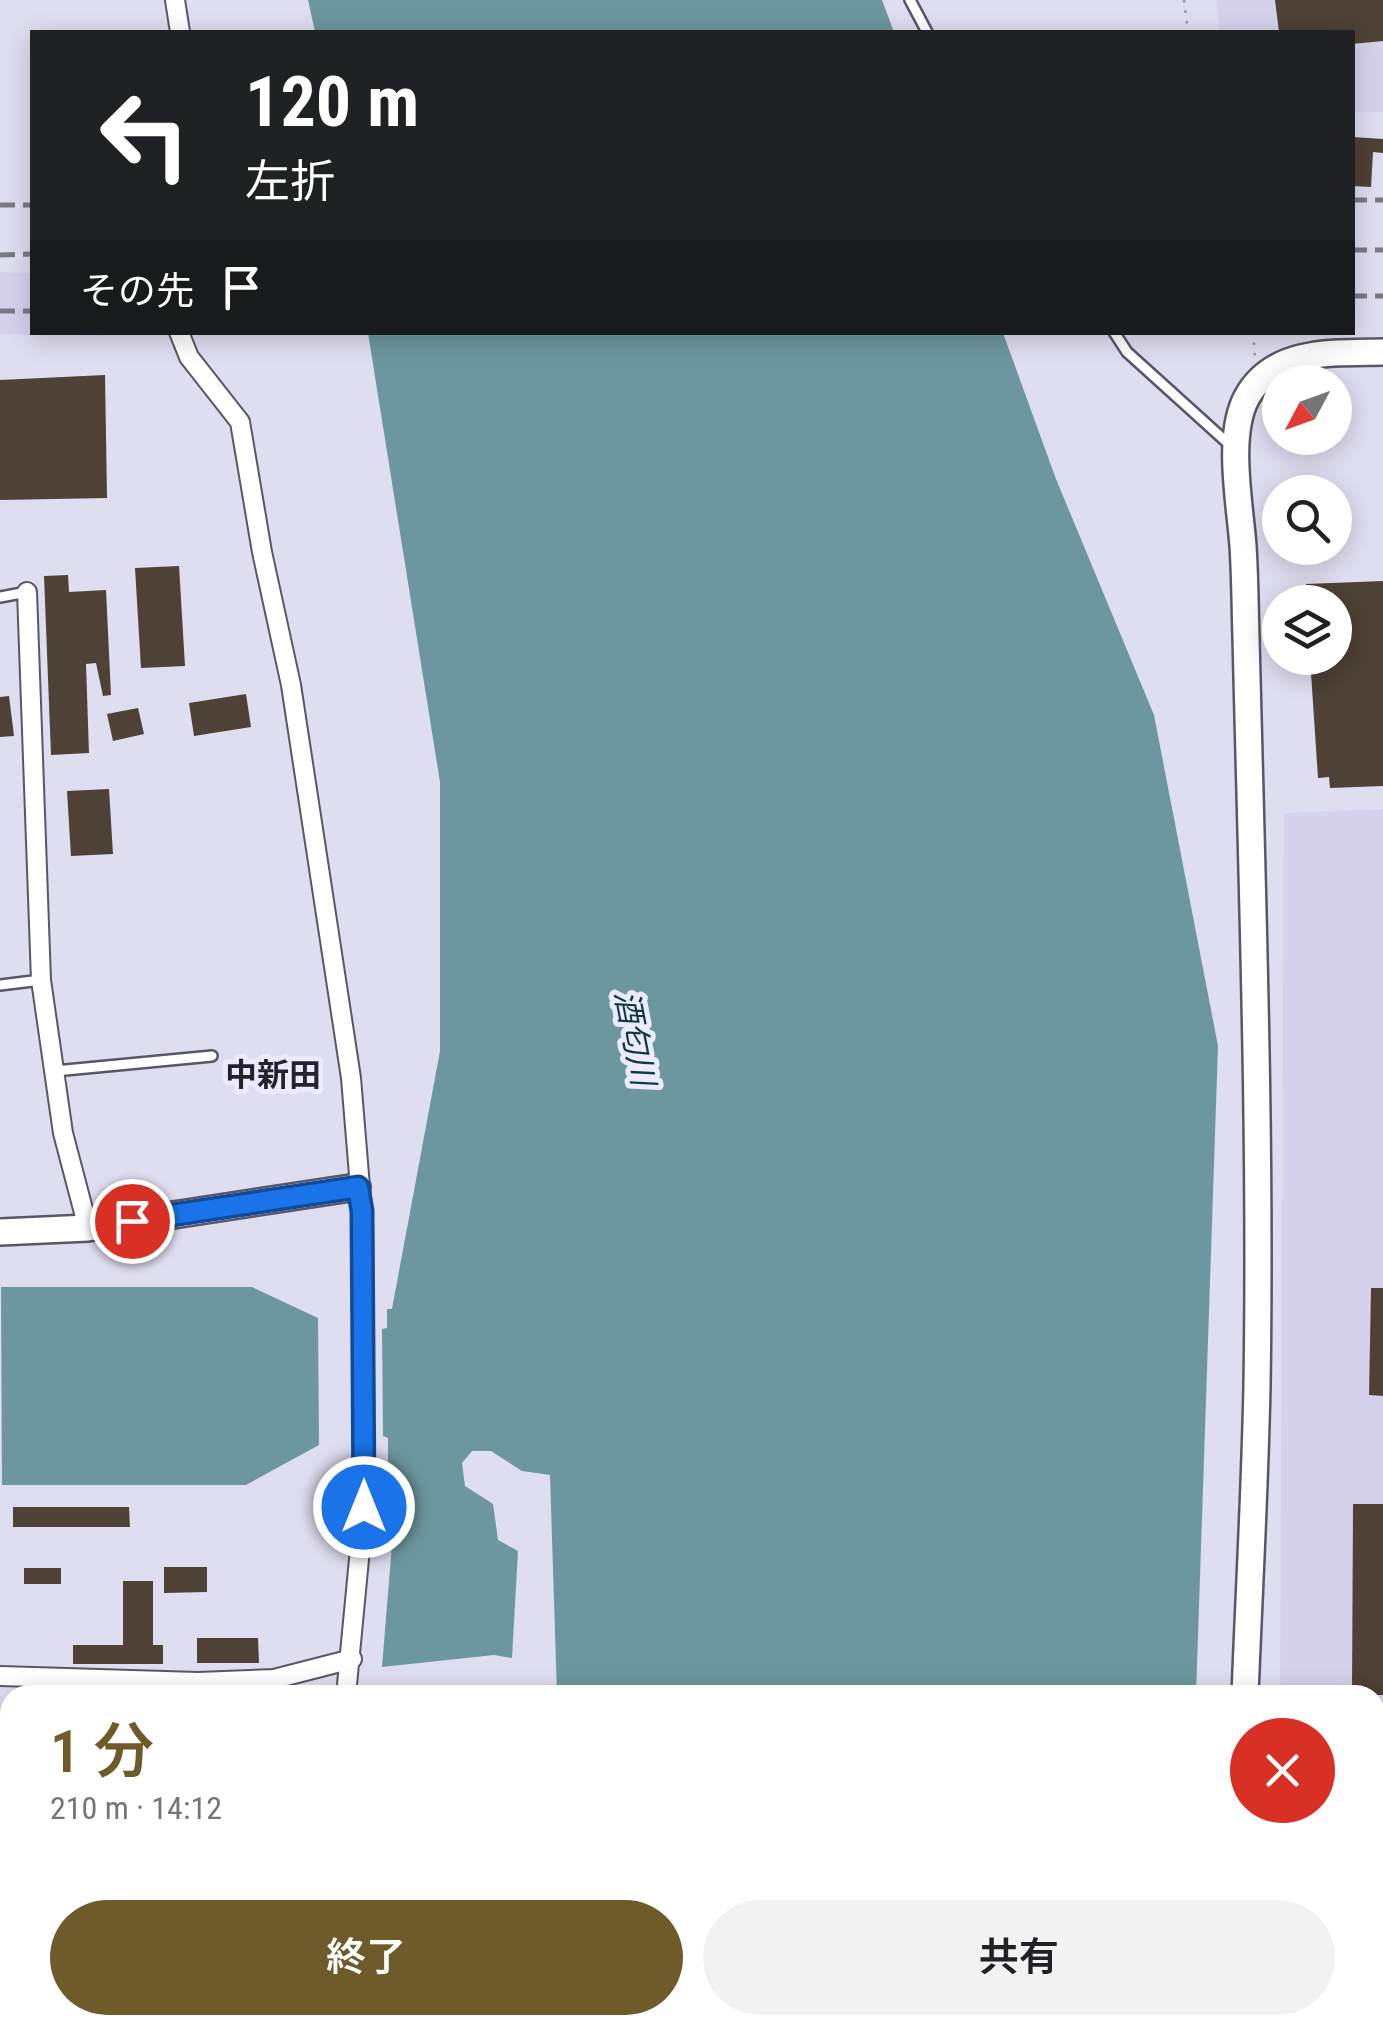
<!DOCTYPE html>
<html lang="ja">
<meta charset="utf-8">
<style>
:root{--surface:#fff;--page:#f2f2f2;--text:#202124;--muted:#757577;--accent:#6e5b29}
body{margin:0;font-family:"Roboto Condensed","Noto Sans JP",sans-serif;background:var(--page);color:var(--text);height:100vh;display:flex;flex-direction:column;font-size:38px;white-space:nowrap}
*{box-sizing:border-box;margin:0}
p{font-size:32px;color:var(--muted)}
.icon{flex:none;width:55px;height:55px;fill:none;stroke:currentColor;stroke-width:2;stroke-linecap:round;stroke-linejoin:round}
.map{position:relative;flex:1;overflow:hidden}
.side{position:absolute;left:0px;top:1685px;width:1385px;height:350px;display:flex;flex-direction:column;background:var(--surface);border-radius:30px 30px 0 0;box-shadow:0 5px 25px #0003}
.side>*{flex:none}
.guide{position:absolute;left:30px;top:30px;width:1325px;height:305px;border-radius:0px;box-shadow:0 5px 25px #0003;background:#202124;color:#fff;overflow:hidden}
.needle{width:65px;rotate:229deg}
.fabs{position:absolute;left:1262px;top:365px;display:grid;gap:20px}
.fabs a{display:grid;place-items:center;width:90px;height:90px;border-radius:50%;background:var(--surface);box-shadow:0 5px 25px #0003;font-size:50px}
.pin{position:absolute;display:grid;place-items:center;width:85px;height:85px;color:#fff;margin:-42px;border:5px solid #fff;border-radius:50%;box-shadow:0 2px 10px #0007}
.me{position:absolute;width:110px;margin:-55px;rotate:0deg;stroke-linejoin:round;filter:drop-shadow(0 0 8px #0008)}
.turn{display:flex;align-items:center;gap:35px;height:210px;padding:0 50px;font-size:45px}
.turn .icon{width:130px;height:130px;stroke-width:2.5}
.turn b{display:block;font-size:70px;line-height:85px}
.then{display:flex;align-items:center;height:95px;padding:0 50px;background:#0003;gap:20px;font-size:38px}
.round{display:grid;place-items:center;flex:none;width:105px;height:105px;border-radius:52px;background:var(--page)}
.overview{display:flex;align-items:center;justify-content:space-between;height:170px;padding:0 50px}
h1{font-size:60px;font-weight:600;line-height:75px;color:var(--accent)}
.action{display:flex;gap:20px;margin-top:auto;padding:20px 50px}
.action a{flex:1;height:115px;border-radius:60px;background:var(--accent);color:#fff;font-size:40px;font-weight:600;line-height:115px;text-align:center}
.action a+a{background:var(--page);color:var(--text)}
.map>svg:first-child{display:block}
.built{fill:#d6d2ed}
.water{fill:#6d979e}
.building{fill:#4e4135}
.lines{fill:none;stroke-linecap:round;stroke-linejoin:round}
.lane-casing{stroke:#595767;stroke-width:14}
.street-casing{stroke:#595767;stroke-width:22}
.secondary-casing{stroke:#595767;stroke-width:30}
.path{stroke:#9695a3;stroke-width:2.5;stroke-dasharray:2.5 8;stroke-linecap:butt}
.lane{stroke:#fff;stroke-width:9}
.street{stroke:#fff;stroke-width:18}
.secondary{stroke:#fff;stroke-width:25}
.rail{stroke:#7a7885;stroke-width:5;stroke-dasharray:15 8;stroke-linecap:butt}
.route-casing{stroke:#114b97;stroke-width:25}
.route{stroke:#1a73e8;stroke-width:18}
.labels{text-anchor:middle;dominant-baseline:central;stroke-width:10;stroke-linejoin:round;paint-order:stroke}
.water-label{font-size:32px;font-style:italic;fill:#0f393f;stroke:#eceafe}
.neighbourhood-label{font-size:32px;font-weight:bold;fill:#24232b;stroke:#eceafe}
</style>
<div class="map">
<svg width="1383" height="2035" viewBox="0 0 1383 2035">
<rect width="100%" height="100%" fill="#dfddf0"/>
<g class="built">
<polygon points="1216,0 1383,0 1383,112 1353,112 1352,32 1220,32"/>
<polygon points="0,272 32,273 32,332 104,332 104,336 0,334"/>
<polygon points="1383,809 1383,1936 1375,1936 1375,1695 1280,1695 1284,813"/>
</g>
<g class="water">
<polygon points="308,0 882,0 894,32 315,32"/>
<polygon points="368,333 1003,333 1056,479 1154,715 1218,1046 1196,1695 557,1695 550,1475 522,1471 491,1451 472,1451 462,1463 465,1486 493,1504 498,1540 518,1551 512,1658 494,1655 382,1667 397,1483 388,1479 388,1438 383,1436 382,1329 387,1328 387,1309 392,1309 440,1051 440,782"/>
<polygon points="1,1287 252,1287 318,1318 319,1445 246,1485 2,1485"/>
<polygon points="537,2025 1143,2025 1138,2035 535,2035"/>
</g>
<g class="building">
<polygon points="1275,0 1383,0 1383,41 1352,44 1352,32 1279,32"/>
<polygon points="1352,137 1383,139 1383,153 1373,152 1371,187 1352,186"/>
<polygon points="105,375 107,498 0,500 0,380"/>
<polygon points="179,566 185,666 141,668 135,568"/>
<polygon points="68,575 69,592 106,590 111,695 103,696 96,663 86,664 89,753 51,755 44,576"/>
<polygon points="1383,581 1383,786 1330,788 1329,777 1318,778 1310,658 1335,658 1335,602 1307,602 1306,584"/>
<polygon points="246,694 251,727 194,736 189,703"/>
<polygon points="9,696 14,736 0,737 0,697"/>
<polygon points="138,708 144,734 113,741 107,714"/>
<polygon points="109,789 113,854 71,856 67,791"/>
<polygon points="1371,1288 1383,1288 1383,1396 1369,1395"/>
<polygon points="1353,1504 1383,1504 1383,1695 1352,1695"/>
<polygon points="13,1507 129,1507 130,1527 13,1527"/>
<polygon points="164,1567 207,1567 207,1592 164,1593"/>
<rect x="24" y="1568" width="37" height="16"/>
<polygon points="123,1581 153,1581 153,1645 163,1645 163,1664 73,1664 73,1645 123,1645"/>
<polygon points="197,1638 258,1638 259,1663 197,1663"/>
</g>
<g class="lines">
<g class="lane-casing">
<g id="lane">
<polyline points="910,0 927,32"/>
<polyline points="1114,332 1127,352 1231,446"/>
<polyline points="0,597 27,592"/>
<polyline points="0,985 41,980"/>
<polyline points="55,1071 212,1056"/>
<polyline points="198,2035 200,2025"/>
</g>
</g>
<g class="street-casing">
<g id="street">
<polyline points="175,0 180,32"/>
<polyline points="179,332 189,357 240,422 262,552 291,685 351,1078 362,1211 364,1507 346,1695"/>
<polyline points="27,592 41,980 63,1133 88,1228"/>
<polyline points="0,1676 198,1682 274,1679 352,1659"/>
<polyline points="1375,1954 1383,1954"/>
<polyline points="294,2035 296,2025"/>
</g>
</g>
<g class="secondary-casing">
<g id="secondary">
<polyline points="0,1232 88,1228 357,1187"/>
<path d="M1245,1695c4,-103 10,-207 12,-310 4,-249 -5,-499 -11,-748 -1,-30 -1,-61 -3,-91 -3,-42 -17,-111 4,-149 27,-49 88,-44 136,-45"/>
<polyline points="16,2025 26,2035"/>
<polyline points="1236,2025 1236,2035"/>
</g>
</g>
<g class="path">
<polyline points="1184,0 1188,32"/>
<polyline points="1253,332 1255,357"/>
</g>
<use href="#lane" class="lane"/>
<use href="#street" class="street"/>
<use href="#secondary" class="secondary"/>
<g class="rail">
<polyline points="1352,200 1383,200"/>
<polyline points="0,205 32,205"/>
<polyline points="1352,250 1383,250"/>
<polyline points="0,255 32,254"/>
<polyline points="1352,296 1383,296"/>
<polyline points="0,311 32,311"/>
</g>
</g>
<g class="lines">
<g class="route-casing">
<polyline id="route" points="132,1221 358,1187 362,1211 364,1507"/>
</g>
<use href="#route" class="route"/>
</g>
<g class="labels">
<g class="water-label">
<text transform="translate(635 1038) rotate(79)">酒匂川</text>
</g>
<g class="neighbourhood-label">
<text x="273" y="1075">中新田</text>
</g>
</g>
</svg>
<div class="fabs">
<a><svg class="needle" viewBox="-14 -14 28 28"><path d="M0-13l5 13h-10z" fill="#e53935"/><path d="M0 13l5-13h-10z" fill="#757577"/></svg></a>
<a><svg class="icon" aria-label="search" viewBox="0 0 24 24"><circle cx="10" cy="10" r="6"/><path d="M15 15l6 6"/></svg></a>
<a><svg class="icon" aria-label="layers" viewBox="0 0 24 24"><path d="M12 4l9 5-9 5-9-5zM3 14l9 5 9-5"/></svg></a>
</div>
<div class="pin" style="left:132px;top:1221px;background:#d93025"><svg class="icon" aria-label="arrive" viewBox="0 0 24 24"><path d="M6 21V4h12l-3 4 3 4H6"/></svg></div>
<svg class="me" style="left:364px;top:1507px" viewBox="-20 -20 40 40"><circle r="17" fill="#1a73e8" stroke="#fff" stroke-width="3"/><path d="M0-11L8 9 0 5-8 9z" fill="#fff"/></svg>
<div class="guide">
<div class="turn"><svg class="icon" aria-label="left" viewBox="0 0 24 24"><path d="M17 20v-9H6M10 6l-5 5 5 5"/></svg><div><b>120 m</b>左折</div></div>
<div class="then">その先<svg class="icon" aria-label="arrive" viewBox="0 0 24 24"><path d="M6 21V4h12l-3 4 3 4H6"/></svg></div>
</div>
<section class="side">
<div class="overview"><div><h1>1 分</h1><p>210 m · 14:12</p></div><a class="round" style="background:#d93025;color:#fff"><svg class="icon" aria-label="close" viewBox="0 0 24 24"><path d="M6 6l12 12M18 6L6 18"/></svg></a></div>
<div class="action"><a>終了</a><a>共有</a></div>
</section>
</div>
